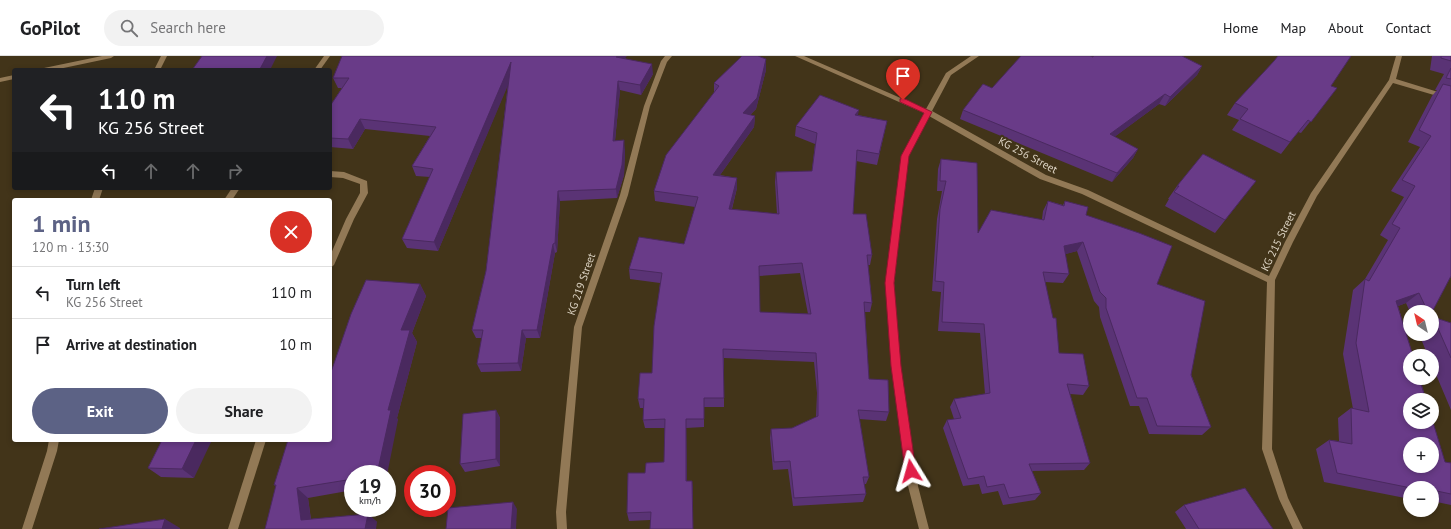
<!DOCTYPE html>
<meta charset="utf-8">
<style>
:root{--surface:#fff;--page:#f2f2f2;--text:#202124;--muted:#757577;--line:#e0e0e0;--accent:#5c6285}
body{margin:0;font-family:"PT Sans",sans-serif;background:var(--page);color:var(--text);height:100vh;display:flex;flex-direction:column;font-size:15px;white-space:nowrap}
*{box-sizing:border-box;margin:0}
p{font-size:13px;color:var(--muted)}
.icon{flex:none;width:22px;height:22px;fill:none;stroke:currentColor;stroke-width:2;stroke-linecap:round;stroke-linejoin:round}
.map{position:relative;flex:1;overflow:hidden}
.details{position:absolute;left:12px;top:142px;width:320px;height:244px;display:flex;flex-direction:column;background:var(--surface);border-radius:4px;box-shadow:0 2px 6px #0003}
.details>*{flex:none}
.guide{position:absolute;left:12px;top:12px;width:320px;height:122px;border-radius:4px;box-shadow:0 2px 6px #0003;background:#202124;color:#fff;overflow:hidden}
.needle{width:26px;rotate:325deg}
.tools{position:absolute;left:1403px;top:249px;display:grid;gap:8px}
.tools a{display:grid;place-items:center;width:36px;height:36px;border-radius:50%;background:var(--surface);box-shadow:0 2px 6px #0003;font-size:20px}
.speed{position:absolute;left:344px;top:409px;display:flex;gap:8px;font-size:20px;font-weight:700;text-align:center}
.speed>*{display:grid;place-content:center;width:52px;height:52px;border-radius:50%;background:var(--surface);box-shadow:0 2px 6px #0003;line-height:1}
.speed small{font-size:10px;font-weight:400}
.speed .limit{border:6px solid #d22;background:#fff;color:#111}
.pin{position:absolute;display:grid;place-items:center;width:34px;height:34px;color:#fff;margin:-41px -17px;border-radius:50% 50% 50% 0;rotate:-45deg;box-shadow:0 0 4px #0007}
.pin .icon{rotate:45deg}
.me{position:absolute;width:44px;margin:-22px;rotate:352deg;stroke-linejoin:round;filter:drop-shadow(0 0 3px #0008)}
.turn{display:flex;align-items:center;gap:14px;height:84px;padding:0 20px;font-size:18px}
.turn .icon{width:52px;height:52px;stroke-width:2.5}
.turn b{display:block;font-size:28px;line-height:34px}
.lanes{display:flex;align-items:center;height:38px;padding:0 20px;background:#0003;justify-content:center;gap:20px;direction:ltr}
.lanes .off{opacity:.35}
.round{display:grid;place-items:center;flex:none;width:42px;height:42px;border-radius:21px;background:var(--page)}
.head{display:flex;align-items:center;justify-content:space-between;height:68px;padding:0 20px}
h1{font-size:24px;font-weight:600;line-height:30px;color:var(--accent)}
.cta{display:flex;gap:8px;margin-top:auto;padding:8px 20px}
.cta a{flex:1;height:46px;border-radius:24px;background:var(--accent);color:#fff;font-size:16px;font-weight:600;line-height:46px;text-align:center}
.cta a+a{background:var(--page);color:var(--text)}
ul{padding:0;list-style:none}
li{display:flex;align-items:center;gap:12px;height:52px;padding:0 20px;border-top:1px solid var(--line)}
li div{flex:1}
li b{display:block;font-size:15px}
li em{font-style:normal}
header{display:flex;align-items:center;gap:24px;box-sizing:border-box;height:56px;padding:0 20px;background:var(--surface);border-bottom:1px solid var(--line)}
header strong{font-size:19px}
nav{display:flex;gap:22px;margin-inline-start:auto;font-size:14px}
.search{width:280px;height:36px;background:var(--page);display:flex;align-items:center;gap:10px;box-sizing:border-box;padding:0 14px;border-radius:22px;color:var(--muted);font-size:15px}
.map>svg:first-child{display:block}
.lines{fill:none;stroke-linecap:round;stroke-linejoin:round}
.street{fill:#927956;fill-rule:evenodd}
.wall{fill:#5a3375;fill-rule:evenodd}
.shaded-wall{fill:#4a295f}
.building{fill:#693b88;stroke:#4a295f;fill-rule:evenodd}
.route{fill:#e11d48;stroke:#92132f}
.labels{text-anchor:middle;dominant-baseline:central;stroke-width:4;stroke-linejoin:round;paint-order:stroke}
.street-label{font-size:11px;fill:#ded5c5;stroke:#423419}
</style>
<header>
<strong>GoPilot</strong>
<div class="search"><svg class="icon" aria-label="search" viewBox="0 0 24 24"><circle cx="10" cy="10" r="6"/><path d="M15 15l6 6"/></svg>Search here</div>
<nav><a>Home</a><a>Map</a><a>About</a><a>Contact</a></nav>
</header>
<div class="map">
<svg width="1451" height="473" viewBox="0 0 1451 473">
<rect width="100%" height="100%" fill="#423419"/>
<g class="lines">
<g class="street">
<polygon points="102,0 114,0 111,2 54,14 41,14 44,12"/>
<polygon points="161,0 167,0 160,14 154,14"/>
<polygon points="324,0 330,0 320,14 314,14"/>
<polygon points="665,0 672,0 667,6 650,50 628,139 582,271 566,456 567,473 557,473 556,456 574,271 620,139 644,50 661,5"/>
<polygon points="795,0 804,0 926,53 946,17 971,0 979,0 951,19 932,55 1046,119 1088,134 1269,220 1285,186 1311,137 1389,24 1396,0 1402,0 1396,23 1451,40 1451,44 1393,27 1317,140 1293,186 1275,224 1272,393 1288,442 1303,473 1293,473 1279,443 1262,393 1267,226 1082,138 1040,123 929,60 908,100 894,227 900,310 918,430 929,473 919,473 908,430 892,310 886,227 902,100 924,57"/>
<polygon points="14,19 14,23 0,26 0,22"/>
<polygon points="330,115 344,116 367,125 368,137 354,163 334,209 330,212 330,200 346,163 360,137 360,128 343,122 330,121"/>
<polygon points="95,132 103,132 99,144 91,144"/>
<polygon points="232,132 240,132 232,144 224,144"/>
<polygon points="49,384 59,384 57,395 32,473 22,473 47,395"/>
<polygon points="256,384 266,384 238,473 228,473"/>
</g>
</g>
<g class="wall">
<polygon points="1432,0 1451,0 1451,220 1432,256 1410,256 1406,247 1398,250 1445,406 1451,407 1451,449 1432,445 1432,432 1410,432 1410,443 1324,426 1316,393 1329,384 1339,385 1338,362 1351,352 1353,353 1343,298 1353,234 1365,223 1388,184 1380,179 1404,141 1391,135 1420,91 1408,86 1432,40 1437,34 1435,34 1444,18 1430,14"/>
<polygon points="1093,1 1202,10 1197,19 1165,50 1159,48 1114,81 1138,93 1133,102 1112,126 960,63 963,54 992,32"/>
<polygon points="625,2 653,18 641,39 620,34 615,85 625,94 624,119 617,142 560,145 557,196 555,197 540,282 526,282 521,315 481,316 477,308 482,282 476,282 472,274 486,215 508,28 438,195 407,192 402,183 430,121 416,120 412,110 430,80 365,73 353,93 330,91 330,50 342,32 338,32 333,22"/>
<path d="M766,3v11l-10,39 -6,6 5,1 -1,11 -34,48 17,3v10l-5,21 45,5 -2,-32 1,-10 36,-1 3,-27 -20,-8 1,-10 62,-11 29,6 -10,44 -21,-4 -3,53 19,41 -2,10h-2l4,38 -2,9h-5l4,67 20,33 -3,9 -27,-2 10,58 -3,7h-2l2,10 -3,8 -70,4 -5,-37 -15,1 -3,-32 1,-9 21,-1 24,-11 1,-24 -3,-31 -90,-4v49h-20v20l-18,1 1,53h5l1,48h-43v-9l-21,1 -2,-8 18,-40 19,-11 1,-34h-20l-2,-8v-12h-3l-2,-9 14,-26 8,-90 -30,-4 -1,-10 55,-25 11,-37 -40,-6 -1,-10 60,-98v-10zM800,217l8,41 -48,-2 -1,-36z"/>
<polygon points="1331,30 1337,32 1301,77 1298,76 1281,98 1232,74 1239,64 1227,59 1235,47"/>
<polygon points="941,103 978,177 1042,163 1043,155 1048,145 1063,149 1065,145 1086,159 1157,228 1211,371 1202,379 1149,378 1139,350 1130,350 1100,261 1099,251 1094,245 1077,195 1065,198 1069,218 1063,227 1045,226 1059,297 1089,330 1083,339 1070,338 1090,407 1084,414 1032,415 1041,437 1035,444 1003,449 998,435 982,438 979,428 963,430 943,372 947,364 954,363 950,351 954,343 985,338 980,277 938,275 941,236 932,235 937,163 942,135 937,135 938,113"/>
<polygon points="1256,125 1215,177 1165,150 1169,143 1168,143 1177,130"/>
<polygon points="420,228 426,240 412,277 417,286 397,362 398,364 353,418 353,434 308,442 311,463 368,458 377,466 265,473 276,430 274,429 330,384"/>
<polygon points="1432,261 1433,261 1451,267 1451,354 1432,309 1432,300 1428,300 1419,278 1432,278"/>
<polygon points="496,354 500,362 500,410 465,416 460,408"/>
<polygon points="162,384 194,422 161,421 148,412"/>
<polygon points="1184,449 1273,473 1186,473 1175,456"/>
</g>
<g class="shaded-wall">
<polygon points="267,0 277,0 270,14 260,14 260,13"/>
<polygon points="617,0 627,0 618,10"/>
<polygon points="766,3 766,14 756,53 742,67 743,57"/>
<polygon points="511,6 514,15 438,195 434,186"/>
<polygon points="652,8 653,18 641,39 640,29"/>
<polygon points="1202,10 1197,19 1165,50 1170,41"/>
<polygon points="618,25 620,34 614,94 613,85"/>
<polygon points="1165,38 1159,48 1105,88 1110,78"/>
<polygon points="859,54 857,64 855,59"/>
<polygon points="755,60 754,71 713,129 713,119"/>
<polygon points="360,63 365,73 353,93 348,83"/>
<polygon points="624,84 625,94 624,119 617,142 616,133"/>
<polygon points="1138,93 1133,102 1112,126 1117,117"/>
<polygon points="737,122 737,132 729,163 729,153"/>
<polygon points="558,135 560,145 557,196 555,187"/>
<polygon points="1083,186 1077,195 1059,200 1064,190"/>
<polygon points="553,188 555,197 540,282 537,274"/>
<polygon points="420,228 426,240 412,277 417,286 397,362 398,364 387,419 387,418 377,418 401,274"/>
<polygon points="1419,237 1406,247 1383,256 1396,245"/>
<polygon points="522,274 526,282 521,315 518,307"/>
<polygon points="496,354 500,362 500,410 496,403"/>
<polygon points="686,363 686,372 687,433 686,425"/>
<polygon points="196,384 212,384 194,422 182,413"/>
<polygon points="692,425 693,432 693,473"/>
<polygon points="297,432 308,442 312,473 301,464"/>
<polygon points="513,446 517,453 516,473 511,473"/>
<polygon points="368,458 377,466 376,473 365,473"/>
<polygon points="165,463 180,472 180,473 162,473"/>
</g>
<g class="building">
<polygon points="202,0 267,0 260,13 268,14 192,14"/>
<polygon points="342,0 617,0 616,1 652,8 640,29 618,25 613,85 624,84 622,109 616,133 558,135 555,187 553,188 537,274 522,274 518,307 477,308 483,274 472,274 486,215 511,6 434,186 402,183 433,113 412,110 436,71 360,63 348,83 330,82 330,50 349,22 333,22"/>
<path d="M742,0h16l8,3 -9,39 -14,15 12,3 -42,59 24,3 -8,31 50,5 -3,-42 36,-1 5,-38 -21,-7 24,-31 39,15 -4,5 32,6 -8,33 -22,-4 -4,64h13l6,41h-5l5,48 -8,-1 5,77 19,1 1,32 -31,-2 11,67h-6l3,17 -72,4 -4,-37 -16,1 -3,-33 21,-1 26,-12v-32l-2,-31 -93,-4 1,49h-20v21h-18v62h6l1,48h-43l1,-17 -24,1 1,-40h17l1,-10 18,-1 1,-43 -22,1 1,-21h-6l2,-26h12l2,-47 8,-53 -33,-4 10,-32 45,7 14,-47 -44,-6 12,-36 53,-69 -5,-3zM802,207l9,51 -51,-2 -1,-46z"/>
<polygon points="1021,0 1090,0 1093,1 1094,0 1182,0 1202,10 1170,41 1165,38 1110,78 1138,93 1117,117 963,54 983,28 992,32"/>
<polygon points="1278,0 1351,0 1331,30 1337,32 1311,66 1308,64 1290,86 1240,63 1248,53 1235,47 1274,5"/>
<polygon points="1441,0 1451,0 1451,5 1441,2"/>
<polygon points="1451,12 1451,23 1446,22"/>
<path d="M1443,28l8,2v190l-19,36h-4l-9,-19 -23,8 17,55h-3v22h9l7,22h-16v22h22v-3l13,43 6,1v31l-19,-4v-2h-21l-74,-15 -8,-33 23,4 -1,-36 18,4 -13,-69 9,-64 4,2 31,-53 -8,-4 23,-38 -13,-6 29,-44 -12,-6zM1410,388h22v22h-22z"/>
<polygon points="1203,98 1256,125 1225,164 1174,136 1179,130 1177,130"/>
<polygon points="941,103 977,107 978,177 991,154 1044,164 1048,145 1064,150 1065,145 1088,151 1086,159 1139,177 1172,190 1157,228 1205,245 1191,319 1211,371 1157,370 1147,342 1137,342 1106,252 1106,242 1100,236 1083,186 1064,190 1069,218 1043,216 1053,262 1056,262 1059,297 1083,298 1089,330 1067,328 1090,407 1029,408 1041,437 1009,442 1004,428 987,431 984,420 968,423 947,364 961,362 954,343 990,337 984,268 942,266 944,226 935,225 940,153 946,125 940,125"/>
<polygon points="366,224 420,228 401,274 410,274 388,354 391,354 377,418 353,418 353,423 297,432 301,464 368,458 365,473 265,473 276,429 274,429 288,384 330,384 330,319 351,258"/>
<polygon points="1433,261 1451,267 1451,302"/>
<polygon points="496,354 496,403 460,408 463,358"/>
<polygon points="162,384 196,384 182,413 148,412"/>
<polygon points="1245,432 1273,473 1199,473 1184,449"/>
<polygon points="513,446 511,473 446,473 448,452"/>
<polygon points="165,463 162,473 99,473"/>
</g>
<polygon class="route" points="903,42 932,56 909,100 894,227 901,310 916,415 914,419 911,420 907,419 905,415 891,310 885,227 901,100 924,57 900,46 900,43"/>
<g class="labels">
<g class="street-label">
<text transform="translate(1028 99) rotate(28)">KG 256 Street</text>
<text transform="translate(1278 185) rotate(-64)">KG 215 Street</text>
<text transform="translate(581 228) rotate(-71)">KG 219 Street</text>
</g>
</g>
</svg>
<div class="tools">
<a><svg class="needle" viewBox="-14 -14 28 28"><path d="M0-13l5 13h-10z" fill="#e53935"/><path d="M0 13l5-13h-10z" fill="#757577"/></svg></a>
<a><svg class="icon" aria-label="search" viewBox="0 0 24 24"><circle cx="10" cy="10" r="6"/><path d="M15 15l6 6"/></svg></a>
<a><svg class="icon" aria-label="layers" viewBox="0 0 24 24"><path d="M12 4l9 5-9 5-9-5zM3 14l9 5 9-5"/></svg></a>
<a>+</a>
<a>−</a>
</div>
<div class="speed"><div>19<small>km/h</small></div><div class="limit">30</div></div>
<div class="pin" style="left:903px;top:44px;background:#d93025"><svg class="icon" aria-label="arrive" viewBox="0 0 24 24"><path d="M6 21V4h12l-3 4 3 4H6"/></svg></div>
<svg class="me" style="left:911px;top:415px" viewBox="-20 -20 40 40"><path d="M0-17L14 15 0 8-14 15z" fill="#e11d48" stroke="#fff" stroke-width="4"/></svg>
<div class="guide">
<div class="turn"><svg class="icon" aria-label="left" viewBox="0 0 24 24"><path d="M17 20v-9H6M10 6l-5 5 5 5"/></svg><div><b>110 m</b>KG 256 Street</div></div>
<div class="lanes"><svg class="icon" aria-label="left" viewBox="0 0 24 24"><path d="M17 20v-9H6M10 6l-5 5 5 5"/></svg><svg class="icon off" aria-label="ahead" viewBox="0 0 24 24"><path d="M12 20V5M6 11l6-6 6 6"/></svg><svg class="icon off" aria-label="ahead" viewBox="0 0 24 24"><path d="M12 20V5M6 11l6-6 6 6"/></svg><svg class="icon off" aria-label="right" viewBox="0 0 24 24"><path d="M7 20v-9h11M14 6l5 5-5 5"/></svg></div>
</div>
<section class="details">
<div class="head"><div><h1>1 min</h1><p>120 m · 13:30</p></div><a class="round" style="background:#d93025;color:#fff"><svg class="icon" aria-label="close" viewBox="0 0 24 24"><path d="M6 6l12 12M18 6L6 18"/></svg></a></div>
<ul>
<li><svg class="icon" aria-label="left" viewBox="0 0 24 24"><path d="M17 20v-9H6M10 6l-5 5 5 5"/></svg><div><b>Turn left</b><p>KG 256 Street</p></div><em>110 m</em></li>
<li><svg class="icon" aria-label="arrive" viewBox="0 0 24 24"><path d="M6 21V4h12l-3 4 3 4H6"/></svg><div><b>Arrive at destination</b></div><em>10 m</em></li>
</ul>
<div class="cta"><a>Exit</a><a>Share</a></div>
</section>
</div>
